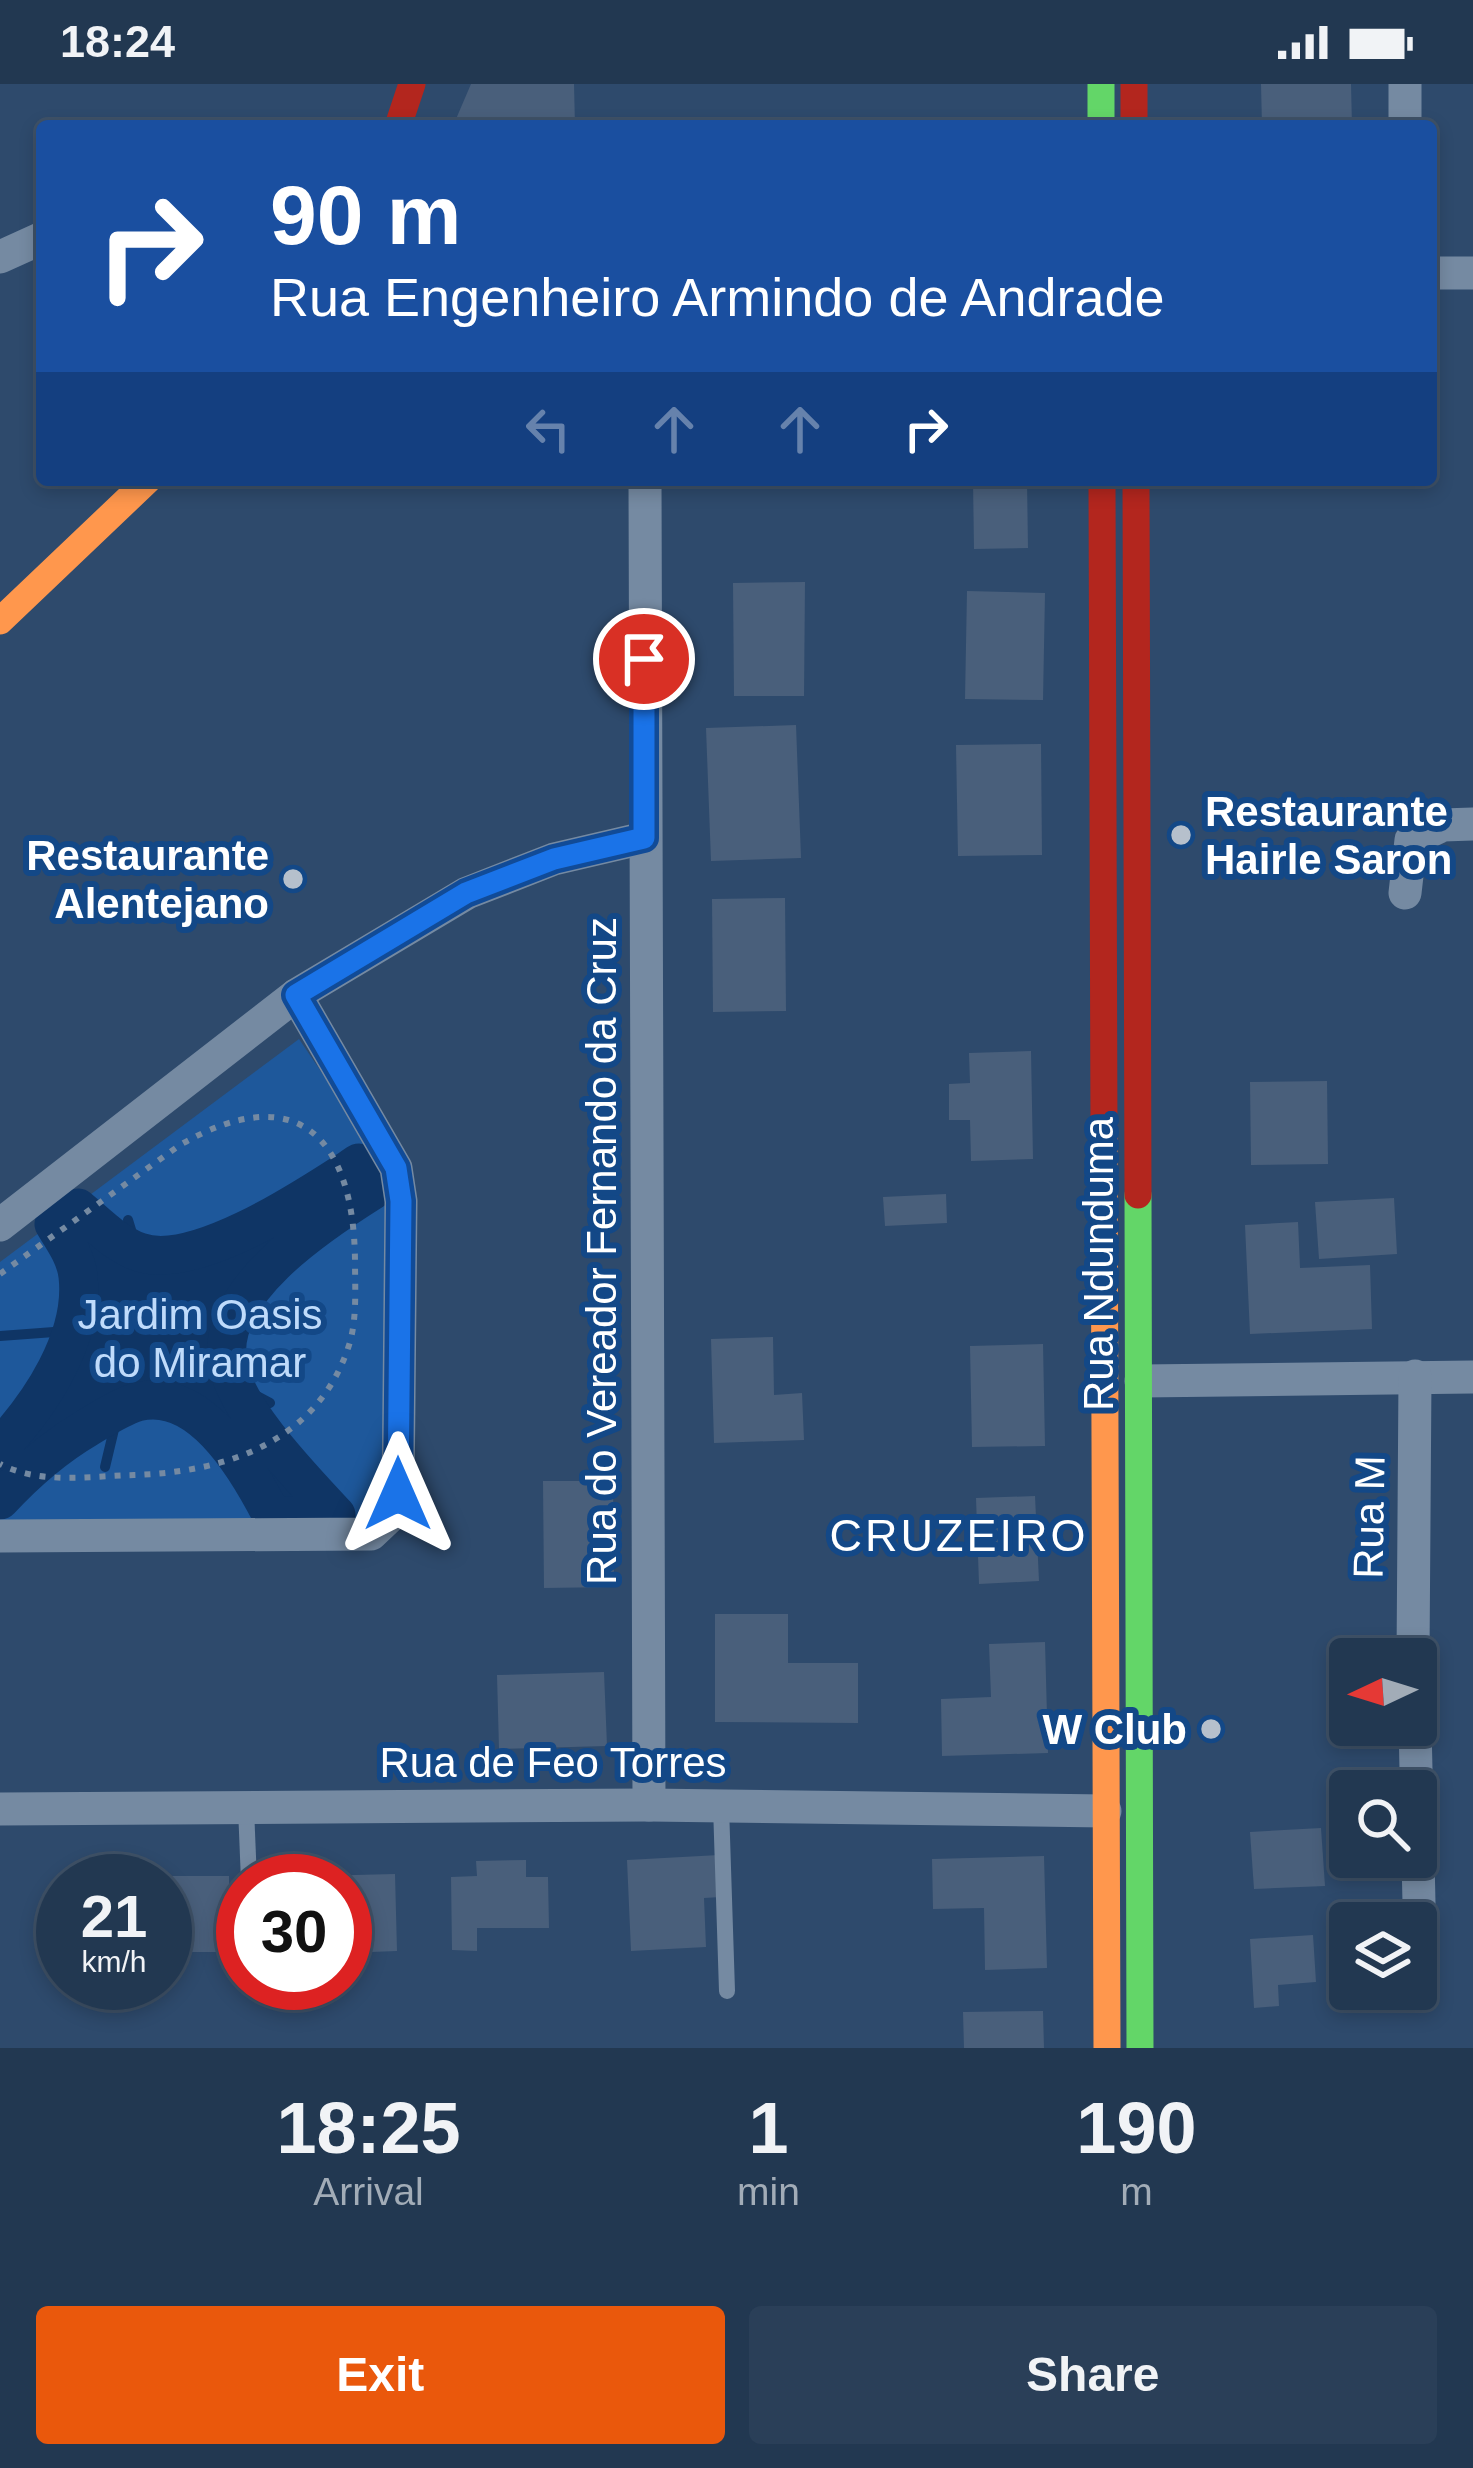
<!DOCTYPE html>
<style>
:root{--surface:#223851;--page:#2a3f58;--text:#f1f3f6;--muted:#a2acb7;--line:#3f5268;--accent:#ea580c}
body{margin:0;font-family:Helvetica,sans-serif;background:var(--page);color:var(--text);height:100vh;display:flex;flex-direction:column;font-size:45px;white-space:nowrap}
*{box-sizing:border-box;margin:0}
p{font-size:39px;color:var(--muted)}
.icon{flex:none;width:66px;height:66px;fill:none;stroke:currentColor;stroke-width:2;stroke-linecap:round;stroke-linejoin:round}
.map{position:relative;height:1964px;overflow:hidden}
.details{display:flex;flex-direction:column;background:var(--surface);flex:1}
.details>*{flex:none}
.top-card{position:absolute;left:36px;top:36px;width:1401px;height:366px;border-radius:12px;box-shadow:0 6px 18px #0003,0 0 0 3px var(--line);background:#1a4fa0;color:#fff;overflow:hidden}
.needle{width:78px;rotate:266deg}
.fabs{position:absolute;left:1329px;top:1554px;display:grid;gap:24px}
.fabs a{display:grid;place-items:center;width:108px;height:108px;border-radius:12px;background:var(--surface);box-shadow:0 6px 18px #0003,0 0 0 3px var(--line);font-size:60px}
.speed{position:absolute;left:36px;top:1770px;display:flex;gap:24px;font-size:60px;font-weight:700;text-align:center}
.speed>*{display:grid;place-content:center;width:156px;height:156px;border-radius:50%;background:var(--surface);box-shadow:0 6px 18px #0003,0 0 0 3px var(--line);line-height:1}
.speed small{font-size:30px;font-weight:400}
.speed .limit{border:18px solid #d22;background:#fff;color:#111}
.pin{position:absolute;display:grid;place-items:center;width:102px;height:102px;color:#fff;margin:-51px;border:6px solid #fff;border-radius:50%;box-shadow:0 3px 12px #0007}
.me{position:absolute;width:132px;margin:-66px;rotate:0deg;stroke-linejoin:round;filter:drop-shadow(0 0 9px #0008)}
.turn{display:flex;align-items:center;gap:42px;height:252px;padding:0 36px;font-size:54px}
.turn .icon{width:156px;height:156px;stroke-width:2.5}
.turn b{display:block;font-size:84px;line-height:102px}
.lanes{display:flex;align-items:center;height:114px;padding:0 36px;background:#0003;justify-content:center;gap:60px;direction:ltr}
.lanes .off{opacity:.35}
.eta{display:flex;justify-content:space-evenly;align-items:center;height:204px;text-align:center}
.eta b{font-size:72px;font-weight:700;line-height:84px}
.cta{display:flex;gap:24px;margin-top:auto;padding:24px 36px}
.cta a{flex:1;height:138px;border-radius:12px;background:var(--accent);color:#fff;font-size:48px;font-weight:700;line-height:138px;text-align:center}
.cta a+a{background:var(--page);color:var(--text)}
.status{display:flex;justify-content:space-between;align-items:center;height:84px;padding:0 60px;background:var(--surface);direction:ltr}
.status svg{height:33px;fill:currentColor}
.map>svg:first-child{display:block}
.green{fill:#1e589b}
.water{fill:#0f3565}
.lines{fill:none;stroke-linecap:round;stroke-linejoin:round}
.stream{stroke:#0f3565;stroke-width:10}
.canal{stroke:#0f3565;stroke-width:39}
.building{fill:#495f7b}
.path{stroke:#758aa2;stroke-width:6;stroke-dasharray:6 9;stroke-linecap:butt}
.lane{stroke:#758aa2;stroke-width:16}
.street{stroke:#758aa2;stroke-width:33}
.fast{stroke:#63d668;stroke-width:27}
.slow{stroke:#ff974d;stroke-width:27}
.jam{stroke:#b3261e;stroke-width:27}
.route-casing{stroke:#114b97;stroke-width:30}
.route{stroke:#1a73e8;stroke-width:21}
.poi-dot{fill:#b6c0cc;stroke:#134887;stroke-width:4.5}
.labels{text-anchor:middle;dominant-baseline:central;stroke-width:12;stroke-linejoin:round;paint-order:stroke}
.poi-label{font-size:42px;font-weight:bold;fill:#fff;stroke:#134887;text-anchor:end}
.street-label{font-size:42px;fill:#fff;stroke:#134887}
.park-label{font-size:42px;fill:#bfdbfb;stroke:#134887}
.neighbourhood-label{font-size:45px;letter-spacing:3px;fill:#fff;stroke:#134887}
</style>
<div class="status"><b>18:24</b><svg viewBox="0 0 49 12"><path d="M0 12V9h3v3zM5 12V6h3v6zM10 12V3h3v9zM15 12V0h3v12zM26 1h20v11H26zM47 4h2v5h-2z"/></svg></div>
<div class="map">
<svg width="1473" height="1964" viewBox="0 0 1473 1964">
<rect width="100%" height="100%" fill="#2e4a6c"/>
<polygon class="green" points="299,955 350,1030 389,1116 382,1408 368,1429 350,1437 0,1437 0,1178"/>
<path class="water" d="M359,1079l14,27c-54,34 -160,103 -145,175 9,47 75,114 108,150l-64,1c-23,-45 -71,-131 -135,-114 -17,5 -35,17 -50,26 -34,20 -61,44 -87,72v-53l38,-46 28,-57 9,-32 3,-35 -7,-25 -17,-28 24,-16c18,15 38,36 61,44 58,20 172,-58 220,-89z"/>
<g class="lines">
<g class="stream">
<polyline points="128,1136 141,1179"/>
<polyline points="235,1154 262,1126"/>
<polyline points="0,1252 81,1246"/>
<polyline points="225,1295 270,1319"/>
<polyline points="105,1383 121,1316"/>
</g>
<path class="canal" d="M0,1363c40,-42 85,-109 78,-171 -2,-19 -14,-36 -24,-52l24,-16c18,15 38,36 61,44 58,20 172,-58 220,-89l14,27c-54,34 -160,103 -145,175 9,47 75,114 108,150l-64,1c-23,-45 -71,-131 -135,-114 -17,5 -35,17 -50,26 -34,20 -61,44 -87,72"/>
</g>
<g class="building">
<polygon points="471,0 574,0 575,42 453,42"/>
<polygon points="1261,0 1351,0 1352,42 1262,42"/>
<polygon points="973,396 1027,396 1028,464 974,465"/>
<polygon points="805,498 804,612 734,612 733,499"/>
<polygon points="967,507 1045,509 1043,616 965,615"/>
<polygon points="796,641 801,774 711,777 706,644"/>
<polygon points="1041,660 1042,771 958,772 956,661"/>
<polygon points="785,814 786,927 713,928 712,815"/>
<polygon points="1031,967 1033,1075 971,1077 970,1036 949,1036 949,1000 970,999 969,969"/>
<polygon points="1327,997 1328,1080 1251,1081 1250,998"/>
<polygon points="946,1110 947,1139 885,1142 883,1113"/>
<polygon points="1394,1114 1397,1170 1319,1175 1315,1118"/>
<polygon points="1298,1138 1300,1184 1370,1181 1372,1245 1250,1250 1245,1141"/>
<polygon points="773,1253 774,1311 802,1309 804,1356 714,1359 711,1255"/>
<polygon points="1043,1260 1045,1362 972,1363 970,1262"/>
<polygon points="543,1397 613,1397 614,1503 544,1504"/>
<polygon points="1035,1412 1039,1497 979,1500 976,1414"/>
<polygon points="715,1530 788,1530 788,1579 858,1579 858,1639 715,1638"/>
<polygon points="1045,1558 1048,1669 942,1672 941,1615 991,1613 989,1560"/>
<polygon points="604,1588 607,1662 499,1665 497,1591"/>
<polygon points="1321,1744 1325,1802 1254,1805 1250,1748"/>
<polygon points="719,1771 721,1813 704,1814 706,1863 631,1867 627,1776"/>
<polygon points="1044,1772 1047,1884 985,1886 984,1824 933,1825 932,1775"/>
<polygon points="526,1776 526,1793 548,1793 549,1844 477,1844 477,1867 452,1866 451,1793 477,1792 476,1777"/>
<polygon points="395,1790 397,1867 345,1869 345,1797 275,1797 275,1793"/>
<polygon points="117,1792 229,1792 229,1868 165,1868 165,1797 117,1797"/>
<polygon points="1313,1851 1316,1898 1278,1901 1279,1922 1254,1924 1250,1855"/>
<polygon points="1043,1927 1044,1964 964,1964 963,1928"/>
</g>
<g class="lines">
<path class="path" d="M0,1190l180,-129c118,-68 174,-6 175,116 0,26 2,56 -5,81 -30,99 -122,130 -216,133 -44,1 -93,10 -134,-11"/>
<g class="lane">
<polyline points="721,1722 727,1907"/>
<polyline points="246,1724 249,1797"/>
</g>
<g class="street">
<polyline points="1405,42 1405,0"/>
<polyline points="0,173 42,154"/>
<polyline points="1431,189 1473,189"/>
<polyline points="645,396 649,1721"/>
<polyline points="1405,809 1411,756 1443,741 1473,740"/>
<polyline points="0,1141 296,911 467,809 554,775 644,754"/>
<polyline points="1141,1297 1473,1293"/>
<polyline points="0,1452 371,1450 389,1433 398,1410 401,1117 396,1084 296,911"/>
<polyline points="1413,1575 1415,1292"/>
<polyline points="1415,1641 1419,1819"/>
<polyline points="0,1725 649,1721 1105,1727"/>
</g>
<g class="fast">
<polyline points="1101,0 1101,42"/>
<polyline points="1138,1111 1140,1964"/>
</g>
<g class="slow">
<polyline points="0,537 148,396"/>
<polyline points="1104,1052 1107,1964"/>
</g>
<g class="jam">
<polyline points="1134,0 1134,42"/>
<polyline points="398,42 412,0"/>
<polyline points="1102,396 1104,1052"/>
<polyline points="1136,396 1138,1111"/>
</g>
</g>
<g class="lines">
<g class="route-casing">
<polyline id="route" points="398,1410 401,1117 396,1084 296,911 466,809 554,775 644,754 644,575"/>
</g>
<use href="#route" class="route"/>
</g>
<g class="poi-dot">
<circle cx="1181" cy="751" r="12"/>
<circle cx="293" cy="795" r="12"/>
<circle cx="1211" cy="1645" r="12"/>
</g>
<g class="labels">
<g class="poi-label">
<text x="1205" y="727" text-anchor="start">Restaurante<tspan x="1205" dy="48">Hairle Saron</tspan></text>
<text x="269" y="771">Restaurante<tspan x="269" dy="48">Alentejano</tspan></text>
<text x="1187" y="1645">W Club</text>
</g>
<g class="street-label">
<text transform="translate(601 1167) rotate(-90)">Rua do Vereador Fernando da Cruz</text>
<text transform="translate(1098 1180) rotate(-90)">Rua Ndunduma</text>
<text transform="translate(1369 1433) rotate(-89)">Rua M</text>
<text x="553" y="1678">Rua de Feo Torres</text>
</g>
<g class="park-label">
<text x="200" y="1230">Jardim Oasis<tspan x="200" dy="48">do Miramar</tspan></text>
</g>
<g class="neighbourhood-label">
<text x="959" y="1451">CRUZEIRO</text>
</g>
</g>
</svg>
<div class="fabs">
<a><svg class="needle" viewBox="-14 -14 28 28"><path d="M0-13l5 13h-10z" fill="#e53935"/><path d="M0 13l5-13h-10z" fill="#a2acb7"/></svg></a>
<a><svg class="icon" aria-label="search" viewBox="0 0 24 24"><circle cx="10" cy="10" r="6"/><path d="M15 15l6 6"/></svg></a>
<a><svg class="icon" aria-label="layers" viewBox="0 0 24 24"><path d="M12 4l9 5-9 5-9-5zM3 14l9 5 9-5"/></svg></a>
</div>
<div class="speed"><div>21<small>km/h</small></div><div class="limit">30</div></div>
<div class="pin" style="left:644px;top:575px;background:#d93025"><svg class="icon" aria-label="arrive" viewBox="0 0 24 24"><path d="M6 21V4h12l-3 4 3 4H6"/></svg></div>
<svg class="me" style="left:398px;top:1410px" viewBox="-20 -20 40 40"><path d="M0-17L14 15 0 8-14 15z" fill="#1a73e8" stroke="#fff" stroke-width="4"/></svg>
<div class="top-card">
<div class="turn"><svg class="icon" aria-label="right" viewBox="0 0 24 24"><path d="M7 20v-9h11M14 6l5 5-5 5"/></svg><div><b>90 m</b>Rua Engenheiro Armindo de Andrade</div></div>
<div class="lanes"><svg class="icon off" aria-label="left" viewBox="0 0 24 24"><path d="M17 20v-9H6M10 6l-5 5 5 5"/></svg><svg class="icon off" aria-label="ahead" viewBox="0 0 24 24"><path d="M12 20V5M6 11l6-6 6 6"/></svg><svg class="icon off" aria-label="ahead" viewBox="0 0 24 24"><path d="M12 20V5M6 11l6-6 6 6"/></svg><svg class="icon" aria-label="right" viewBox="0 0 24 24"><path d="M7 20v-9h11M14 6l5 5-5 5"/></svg></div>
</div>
</div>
<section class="details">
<div class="eta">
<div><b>18:25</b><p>Arrival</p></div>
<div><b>1</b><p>min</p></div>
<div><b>190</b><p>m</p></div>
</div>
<div class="cta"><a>Exit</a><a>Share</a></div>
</section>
